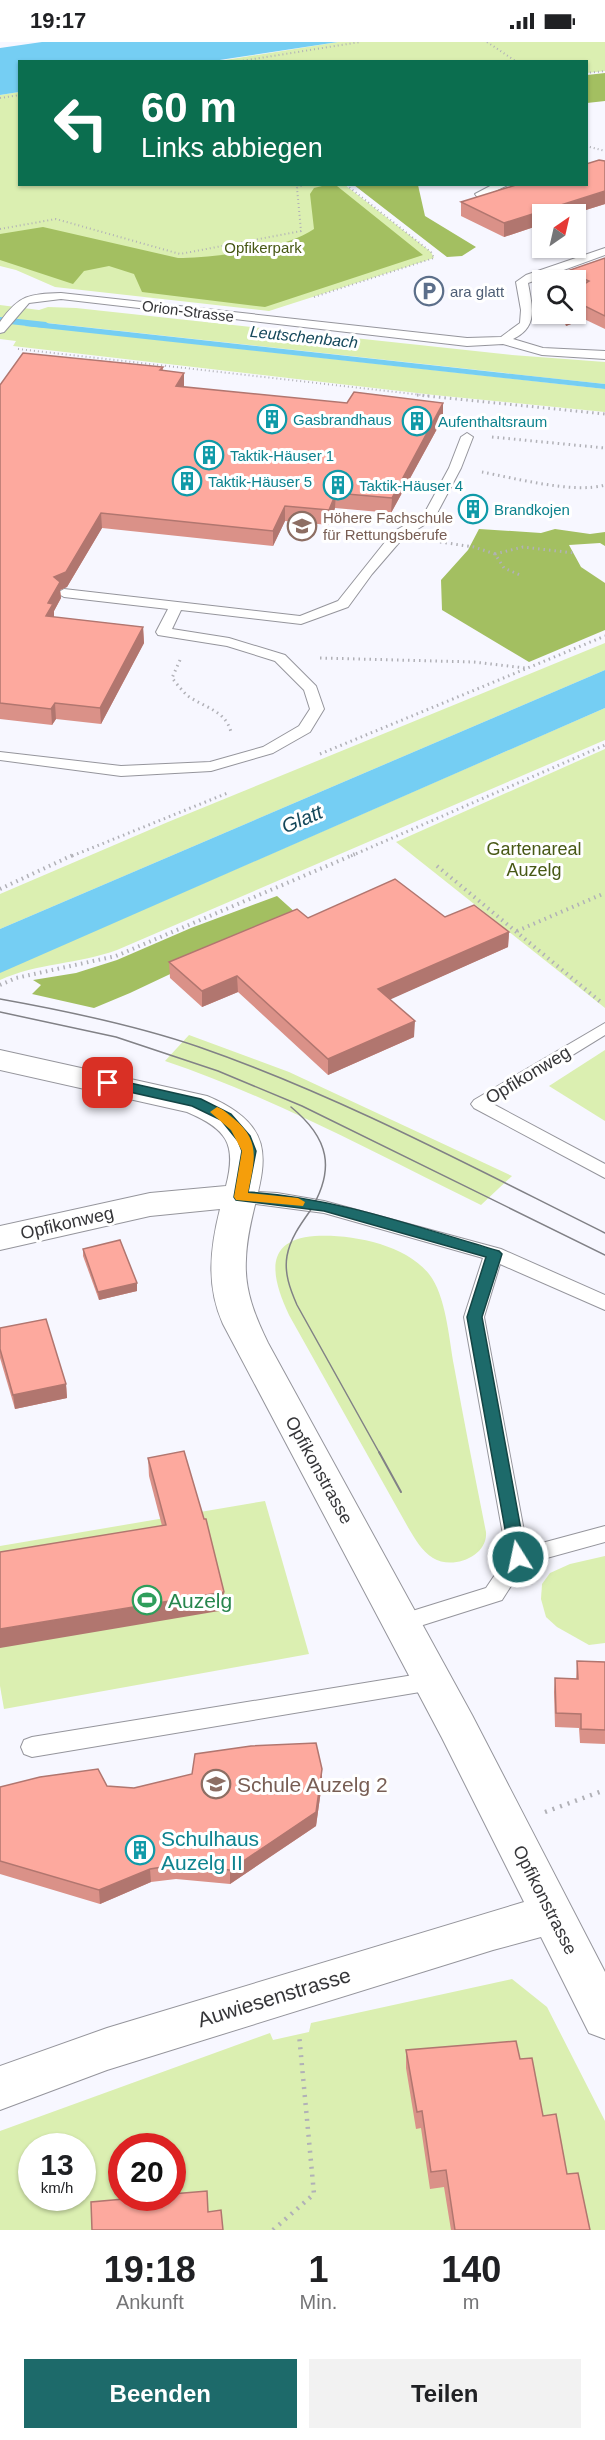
<!DOCTYPE html>
<html lang="de">
<meta charset="utf-8">
<style>
:root{--surface:#fff;--page:#f2f2f2;--text:#202124;--muted:#757577;--accent:#1d6a6a}
body{margin:0;font-family:Helvetica,sans-serif;background:var(--page);color:var(--text);height:100vh;display:flex;flex-direction:column;font-size:22px;white-space:nowrap}
*{box-sizing:border-box;margin:0}
p{font-size:20px;color:var(--muted)}
.icon{flex:none;width:33px;height:33px;fill:none;stroke:currentColor;stroke-width:2;stroke-linecap:round;stroke-linejoin:round}
.map{position:relative;height:2188px;overflow:hidden}
.details{display:flex;flex-direction:column;background:var(--surface);flex:1}
.details>*{flex:none}
.banner{position:absolute;left:18px;top:18px;width:570px;height:126px;border-radius:0px;box-shadow:0 2px 4px #0004;background:#0b6e4f;color:#fff;overflow:hidden}
.needle{width:39px;rotate:34deg}
.tools{position:absolute;left:532px;top:162px;display:grid;gap:12px}
.tools a{display:grid;place-items:center;width:54px;height:54px;border-radius:0px;background:var(--surface);box-shadow:0 2px 4px #0004;font-size:30px}
.speed{position:absolute;left:18px;top:2091px;display:flex;gap:12px;font-size:30px;font-weight:700;text-align:center}
.speed>*{display:grid;place-content:center;width:78px;height:78px;border-radius:50%;background:var(--surface);box-shadow:0 2px 4px #0004;line-height:1}
.speed small{font-size:15px;font-weight:400}
.speed .limit{border:9px solid #d22;background:#fff;color:#111}
.pin{position:absolute;display:grid;place-items:center;width:51px;height:51px;color:#fff;margin:-26px;border-radius:12px;box-shadow:0 3px 9px #0006}
.me{position:absolute;width:66px;margin:-33px;rotate:350deg;stroke-linejoin:round;filter:drop-shadow(0 0 4px #0008)}
.turn{display:flex;align-items:center;gap:21px;height:126px;padding:0 24px;font-size:27px}
.turn .icon{width:78px;height:78px;stroke-width:2.5}
.turn b{display:block;font-size:42px;line-height:51px}
.eta{display:flex;justify-content:space-evenly;align-items:center;height:102px;text-align:center}
.eta b{font-size:36px;font-weight:800;line-height:42px}
.primary-button{display:flex;gap:12px;margin-top:auto;padding:12px 24px}
.primary-button a{flex:1;height:69px;border-radius:0px;background:var(--accent);color:#fff;font-size:24px;font-weight:800;line-height:69px;text-align:center}
.primary-button a+a{background:var(--page);color:var(--text)}
.status{display:flex;justify-content:space-between;align-items:center;height:42px;padding:0 30px;background:var(--surface);direction:ltr}
.status svg{height:16px;fill:currentColor}
.map>svg:first-child{display:block}
.green{fill:#dbefb1;fill-rule:evenodd}
.forest{fill:#a3bf61}
.water{fill:#75cef3}
.lines{fill:none;stroke-linecap:round;stroke-linejoin:round}
.stream{fill:#75cef3;fill-rule:evenodd}
.service-casing{stroke:#95959c;stroke-width:2}
.minor-casing{stroke:#95959c;stroke-width:2}
.path-far3{stroke:#b1b1b7;stroke-width:2;stroke-dasharray:1 3;stroke-linecap:butt}
.path-far2{stroke:#b1b1b7;stroke-width:3;stroke-dasharray:1.5 4;stroke-linecap:butt}
.path-far1{stroke:#b1b1b7;stroke-width:4;stroke-dasharray:1.5 4.5;stroke-linecap:butt}
.path{stroke:#b1b1b7;stroke-width:4.5;stroke-dasharray:2 6;stroke-linecap:butt}
.service{fill:#fff;fill-rule:evenodd}
.minor{fill:#fff;fill-rule:evenodd}
.tram-far1{stroke:#818186;stroke-width:1.5}
.tram{stroke:#818186;stroke-width:2}
.wall{fill:#da9188}
.shaded-wall{fill:#b1766f}
.building{fill:#fda99e;stroke:#b1766f;stroke-width:1.5}
.route{fill:#1d6a6a;stroke:#134545;stroke-width:1.5}
.slow{fill:#f59e0b}
.labels{text-anchor:middle;dominant-baseline:central;stroke-width:6;stroke-linejoin:round;paint-order:stroke}
.far-park-label{font-size:15px;fill:#475815;stroke:#fff}
.far-service-label{font-size:15px;fill:#4e5e75;stroke:#fff;text-anchor:start}
.far-street-label{font-size:15px;fill:#363639;stroke:#fff}
.far-culture-label{font-size:15px;fill:#0d838f;stroke:#fff;text-anchor:start}
.far-education-label{font-size:15px;fill:#785e54;stroke:#fff;text-anchor:start}
.far-water-label{font-size:16px;font-style:italic;fill:#15485b;stroke:#fff}
.park-label{font-size:18px;fill:#475815;stroke:#fff}
.street-label{font-size:18px;fill:#363639;stroke:#fff}
.water-label{font-size:20px;font-style:italic;fill:#15485b;stroke:#fff}
.near-leisure-label{font-size:21px;fill:#27864d;stroke:#fff;text-anchor:start}
.near-education-label{font-size:21px;fill:#785e54;stroke:#fff;text-anchor:start}
.near-culture-label{font-size:21px;fill:#0d838f;stroke:#fff;text-anchor:start}
.near-street-label{font-size:21px;fill:#363639;stroke:#fff}
</style>
<div class="status"><b>19:17</b><svg viewBox="0 0 49 12"><path d="M0 12V9h3v3zM5 12V6h3v6zM10 12V3h3v9zM15 12V0h3v12zM26 1h20v11H26zM47 4h2v5h-2z"/></svg></div>
<div class="map">
<svg width="605" height="2188" viewBox="0 0 605 2188">
<rect width="100%" height="100%" fill="#f7f7ff"/>
<g class="green">
<polygon points="338,0 605,0 605,29 587,31 586,20 213,20"/>
<polygon points="19,50 20,142 345,143 431,210 434,216 269,269 55,245 16,228 0,224 0,53"/>
<polygon points="0,263 39,268 48,265 76,266 512,313 605,320 605,342 29,279 26,283 605,347 605,370 434,353 13,304 16,299 0,297"/>
<polygon points="605,601 605,628 0,887 0,852 168,780"/>
<path d="M605,666v32l-488,210c-38,14 -80,13 -117,30v-8z"/>
<polygon points="605,707 605,966 396,800"/>
<path d="M189,993l100,37 223,104 -31,29c-104,-51 -206,-107 -316,-144z"/>
<polygon points="605,1008 605,1079 549,1044"/>
<path d="M315,1194c36,-2 90,8 114,38 17,21 20,65 25,92 10,55 21,111 32,166 2,25 -34,38 -53,26 -11,-7 -18,-19 -24,-29l-120,-214c-17,-37 -27,-75 26,-79z"/>
<polygon points="265,1459 309,1612 4,1667 0,1644 0,1504"/>
<polygon points="605,1514 605,1601 589,1603 557,1585 546,1575 541,1557 542,1542 550,1531 570,1522"/>
<path d="M512,1937l35,28 58,114v109h-605v-99l270,-98 3,7 36,-8 2,-9zM32,2104h50v52h-50zM122,2104h50v52h-50z"/>
</g>
<g class="forest">
<polygon points="605,31 605,59 587,61 587,33"/>
<polygon points="354,143 418,143 425,174 476,205 462,214 447,215"/>
<path d="M322,144h15l86,69 -158,52 -123,-15 -8,-18 -25,-8 -25,5 -11,13 -73,-24v-26l43,-7 135,31c34,0 108,-9 136,-29l-4,-35 4,-6z"/>
<polygon points="479,487 541,491 555,487 590,492 605,490 605,504 600,501 569,503 581,525 605,541 605,588 529,620 442,568 441,538 468,508"/>
<polygon points="277,854 297,872 130,951 94,966 32,952 41,943 33,938 76,931 117,918 191,886"/>
</g>
<g class="water">
<polygon points="42,0 338,0 213,19 20,20 19,50 0,53 0,6"/>
<polygon points="28,279 605,342 605,347 25,284"/>
<polygon points="605,628 605,666 0,931 0,887"/>
</g>
<g class="lines">
<polygon class="stream" points="0,275 46,280 50,283 46,286 0,281"/>
<g class="service-casing">
<g id="service">
<polygon points="494,142 510,142 487,153 491,159 486,162 482,161 475,152"/>
<path d="M605,206v7l-77,28c4,23 11,44 -15,56l30,9 62,3v8l-63,-4 -39,-11 -36,2 -406,-47 -32,4 -25,29 -4,1v-11c19,-27 29,-28 61,-29l406,45 34,-1 19,-14 1,-13 -5,-28 10,-7z"/>
<polygon points="467,391 473,395 461,426 434,477 403,496 372,532 348,565 301,582 181,568 172,587 229,596 285,613 316,644 324,667 310,690 273,711 211,729 121,734 0,718 0,710 121,724 210,720 263,705 299,684 310,667 304,648 275,619 227,604 158,593 156,590 168,567 64,555 57,551 64,547 300,574 338,559 393,490 424,472 449,426 461,395"/>
<polygon points="605,981 605,993 493,1062 605,1122 605,1136 474,1066 471,1062 474,1058"/>
<polygon points="241,1149 277,1151 324,1159 501,1207 605,1253 605,1268 500,1222 484,1275 527,1505 605,1484 605,1500 525,1522 502,1558 401,1590 393,1587 390,1581 393,1575 486,1546 507,1515 464,1275 483,1216 324,1171 234,1159 232,1155 234,1151"/>
<polygon points="432,1630 440,1633 443,1639 440,1645 432,1648 32,1715 24,1712 21,1705 24,1698 32,1695"/>
</g>
</g>
<g class="minor-casing">
<path id="minor" d="M0,1008l207,46c94,39 41,92 39,163 -2,31 9,57 22,84l204,372 133,257v67l-16,-6 -48,-96 -48,13 -386,120 -107,40v-44l107,-38 417,-126 -82,-164 -219,-414c-17,-38 -13,-75 -3,-115l-70,7 -150,34v-24l150,-33 76,-7c11,-42 1,-57 -39,-74l-187,-42z"/>
</g>
<g class="path-far3">
<polyline points="487,0 517,20"/>
<polyline points="235,20 360,0"/>
<polyline points="586,31 605,29"/>
<polyline points="0,56 20,53"/>
<polyline points="586,104 605,109"/>
<polyline points="0,187 56,177 180,212 301,189 297,146 304,142"/>
<polyline points="314,255 434,216 431,210 345,142"/>
<polyline points="18,307 431,354"/>
</g>
<g class="path-far2">
<polyline points="417,353 605,372"/>
<polyline points="492,395 605,406"/>
<path d="M482,430c32,6 92,22 123,13"/>
<polyline points="353,477 359,463"/>
<polyline points="440,500 474,505 495,512 504,526 520,533"/>
<polyline points="495,512 523,505 574,511"/>
<polyline points="320,616 474,620 525,626"/>
<path d="M180,618l-8,18c5,6 10,13 16,18 17,12 37,14 43,36"/>
<polyline points="320,712 605,594"/>
<polyline points="72,814 230,750"/>
<polyline points="351,814 605,703"/>
</g>
<g class="path-far1">
<polyline points="437,824 602,961"/>
<polyline points="0,847 75,812"/>
<polyline points="517,889 605,851"/>
<polyline points="0,943 16,936 116,914 355,812"/>
</g>
<g class="path">
<polyline points="545,1770 605,1748"/>
<polyline points="273,2188 314,2152 299,1992"/>
</g>
<use href="#service" class="service"/>
<use href="#minor" class="minor"/>
<g class="tram-far1">
<path d="M0,957c67,12 135,26 199,48 141,49 273,120 406,186"/>
<polyline points="0,970 116,995 218,1029 302,1064 605,1213"/>
<path d="M291,1065c38,31 45,62 19,104 -10,14 -20,28 -23,45 -3,17 3,33 10,49l83,149"/>
</g>
<polyline class="tram" points="379,1410 401,1450"/>
</g>
<g class="wall">
<polygon points="461,160 605,162 573,172 543,172 543,182 504,195 461,174"/>
<polygon points="605,216 605,287 584,277 566,284 560,272 576,272 577,247 576,238 566,238 567,229"/>
<polygon points="163,325 163,329 184,345 443,376 391,471 335,466 329,483 285,479 273,504 102,486 67,545 60,548 61,556 54,569 54,575 143,585 144,601 101,682 56,677 52,683 0,677 0,343"/>
<polygon points="445,875 509,890 508,905 390,957 414,995 328,1033 238,950 202,965 170,936 169,920 308,876"/>
<polygon points="83,1207 137,1241 137,1249 99,1258 83,1214"/>
<polygon points="0,1286 66,1342 67,1356 15,1367 0,1316"/>
<polygon points="148,1416 225,1568 162,1484 149,1434"/>
<polygon points="577,1619 605,1620 605,1702 580,1701 579,1686 555,1685 554,1650 555,1636 576,1637"/>
<polygon points="322,1727 322,1741 316,1784 230,1842 176,1837 151,1840 100,1862 0,1832 0,1745 107,1744 134,1746"/>
<polygon points="406,2008 520,2017 590,2188 451,2188 444,2145 430,2147 421,2086 416,2087 406,2026"/>
</g>
<g class="shaded-wall">
<polygon points="605,149 605,162 573,172 543,172 543,182 504,195 504,181"/>
<polygon points="585,264 584,277 566,284 567,272 576,272 576,268"/>
<polygon points="184,331 184,345 176,344"/>
<polygon points="443,361 443,376 391,471 392,456"/>
<polygon points="336,451 335,466 329,483 329,468"/>
<polygon points="285,464 285,479 273,504 273,489"/>
<polygon points="101,471 102,486 67,545 60,548 61,556 54,569 54,577 46,574 48,561 54,535"/>
<polygon points="143,585 144,601 101,682 100,666"/>
<polygon points="55,661 56,677 52,683 51,667"/>
<polygon points="509,890 508,905 378,963 378,947"/>
<polygon points="237,934 238,950 202,965 202,949"/>
<polygon points="415,979 414,995 328,1033 328,1017"/>
<polygon points="137,1241 137,1249 99,1258 98,1250"/>
<polygon points="66,1342 67,1356 15,1367 13,1353"/>
<polygon points="224,1550 225,1568 0,1606 0,1587"/>
<polygon points="322,1727 322,1741 316,1784 230,1842 230,1828"/>
<polygon points="150,1827 151,1840 100,1862 99,1848"/>
</g>
<g class="building">
<polygon points="599,118 605,119 605,149 504,181 461,160 519,142 586,142 586,122"/>
<polygon points="605,216 605,274 585,264 576,268 576,247 589,239 567,229"/>
<polygon points="23,311 163,325 160,328 184,331 176,344 347,361 354,350 443,361 392,456 336,451 329,468 285,464 273,489 101,471 66,530 54,535 60,540 48,561 53,562 46,574 143,585 100,666 55,661 51,667 0,661 0,343"/>
<polygon points="395,837 445,875 474,863 509,890 378,947 415,979 328,1017 237,934 202,949 169,920 297,867 308,876"/>
<polygon points="120,1198 137,1241 98,1250 83,1207"/>
<polygon points="46,1277 66,1342 13,1353 0,1307 0,1286"/>
<polygon points="184,1409 204,1477 206,1477 224,1550 0,1587 0,1510 166,1483 148,1416"/>
<polygon points="577,1619 605,1620 605,1688 581,1687 581,1672 556,1671 555,1636 578,1637"/>
<polygon points="316,1701 322,1727 316,1770 230,1828 175,1823 150,1827 99,1848 0,1819 0,1745 40,1735 98,1727 107,1744 134,1746 192,1732 195,1712 251,1704"/>
<polygon points="516,1999 520,2017 532,2016 543,2074 556,2072 567,2132 578,2131 590,2188 455,2188 446,2128 431,2130 422,2069 417,2070 406,2008"/>
<polygon points="207,2149 208,2170 221,2168 223,2188 92,2188 91,2160 135,2156 172,2156 172,2152"/>
</g>
<path class="route" d="M108,1036l93,21 30,15 19,22 6,15 -8,41c86,5 169,35 251,59l3,3 -20,63 44,240 -3,5 -5,2 -6,-2 -2,-5 -43,-240 19,-60 -162,-46 -88,-11 -2,-3 8,-46 -4,-10 -17,-21 -29,-14 -89,-20 -2,-3 2,-3z"/>
<path class="slow" d="M217,1065c6,2 11,7 16,11 29,23 21,43 15,75l50,5 7,4 -2,4 -67,-6 -2,-3 8,-46 -11,-21 -21,-18z"/>
<defs>
<g id="parking-ring" transform="scale(1.5)"><circle r="9.5" fill="#fff" stroke="#5c6f8a" stroke-width="1.5"/><path d="M-3.5-5.5H1a3.5 3.5 0 0 1 0 7H-1V5.5H-3.5ZM-1-3.4V-.6H.8a1.4 1.4 0 0 0 0-2.8Z" fill="#5c6f8a"/></g>
<g id="building-ring" transform="scale(1.5)"><circle r="9.5" fill="#fff" stroke="#0f9aa8" stroke-width="1.5"/><path d="M-4-6H4V6H1V3H-1V6H-4ZM-2.5-4.3h1.7v1.8h-1.7ZM.8-4.3h1.7v1.8H.8ZM-2.5-1h1.7V.8h-1.7ZM.8-1h1.7V.8H.8Z" fill="#0f9aa8"/></g>
<g id="school-ring" transform="scale(1.5)"><circle r="9.5" fill="#fff" stroke="#8d6e63" stroke-width="1.5"/><path d="M0-5L7-2L0 1L-7-2ZM-4 1L0 2.5L4 1V4Q0 6-4 4Z" fill="#8d6e63"/></g>
<g id="stadium-ring" transform="scale(1.5)"><circle r="9.5" fill="#fff" stroke="#2e9e5b" stroke-width="1.5"/><path d="M0-5a6.5 5 0 1 0 0 10a6.5 5 0 1 0 0-10ZM-3.5-1.8h7v3.6h-7Z" fill="#2e9e5b"/></g>
</defs>
<g fill-rule="evenodd">
<use href="#parking-ring" x="429" y="249"/>
<use href="#building-ring" x="272" y="377"/>
<use href="#building-ring" x="417" y="379"/>
<use href="#building-ring" x="209" y="413"/>
<use href="#building-ring" x="187" y="439"/>
<use href="#building-ring" x="338" y="443"/>
<use href="#building-ring" x="473" y="467"/>
<use href="#school-ring" x="302" y="484"/>
<use href="#stadium-ring" x="147" y="1558"/>
<use href="#school-ring" x="216" y="1742"/>
<use href="#building-ring" x="140" y="1808"/>
</g>
<g class="labels">
<g class="far-park-label">
<text x="263" y="205">Opfikerpark</text>
</g>
<g class="far-service-label">
<text x="450" y="249">ara glatt</text>
</g>
<g class="far-street-label">
<text transform="translate(188 269) rotate(7)">Orion-Strasse</text>
</g>
<g class="far-culture-label">
<text x="293" y="377">Gasbrandhaus</text>
<text x="438" y="379">Aufenthaltsraum</text>
<text x="230" y="413">Taktik-Häuser 1</text>
<text x="208" y="439">Taktik-Häuser 5</text>
<text x="359" y="443">Taktik-Häuser 4</text>
<text x="494" y="467">Brandkojen</text>
</g>
<g class="far-education-label">
<text x="323" y="475">Höhere Fachschule<tspan x="323" dy="17">für Rettungsberufe</tspan></text>
</g>
<g class="far-water-label">
<text transform="translate(304 295) rotate(6)">Leutschenbach</text>
</g>
<g class="park-label">
<text x="534" y="807">Gartenareal<tspan x="534" dy="21">Auzelg</tspan></text>
</g>
<g class="street-label">
<text transform="translate(528 1033) rotate(-31)">Opfikonweg</text>
<text transform="translate(67 1181) rotate(-13)">Opfikonweg</text>
<text transform="translate(319 1428) rotate(61)">Opfikonstrasse</text>
<text transform="translate(545 1858) rotate(63)">Opfikonstrasse</text>
</g>
<g class="water-label">
<text transform="translate(302 777) rotate(-23)">Glatt</text>
</g>
<g class="near-leisure-label">
<text x="168" y="1558">Auzelg</text>
</g>
<g class="near-education-label">
<text x="237" y="1742">Schule Auzelg 2</text>
</g>
<g class="near-culture-label">
<text x="161" y="1796">Schulhaus<tspan x="161" dy="24">Auzelg II</tspan></text>
</g>
<g class="near-street-label">
<text transform="translate(274 1955) rotate(-17)">Auwiesenstrasse</text>
</g>
</g>
</svg>
<div class="tools">
<a><svg class="needle" viewBox="-14 -14 28 28"><path d="M0-13l5 13h-10z" fill="#e53935"/><path d="M0 13l5-13h-10z" fill="#757577"/></svg></a>
<a><svg class="icon" aria-label="search" viewBox="0 0 24 24"><circle cx="10" cy="10" r="6"/><path d="M15 15l6 6"/></svg></a>
</div>
<div class="speed"><div>13<small>km/h</small></div><div class="limit">20</div></div>
<div class="pin" style="left:108px;top:1041px;background:#d93025"><svg class="icon" aria-label="arrive" viewBox="0 0 24 24"><path d="M6 21V4h12l-3 4 3 4H6"/></svg></div>
<svg class="me" style="left:518px;top:1515px" viewBox="-20 -20 40 40"><circle r="17" fill="#1d6a6a" stroke="#fff" stroke-width="3"/><path d="M0-11L8 9 0 5-8 9z" fill="#fff"/></svg>
<div class="banner">
<div class="turn"><svg class="icon" aria-label="left" viewBox="0 0 24 24"><path d="M17 20v-9H6M10 6l-5 5 5 5"/></svg><div><b>60 m</b>Links abbiegen</div></div>
</div>
</div>
<section class="details">
<div class="eta">
<div><b>19:18</b><p>Ankunft</p></div>
<div><b>1</b><p>Min.</p></div>
<div><b>140</b><p>m</p></div>
</div>
<div class="primary-button"><a>Beenden</a><a>Teilen</a></div>
</section>
